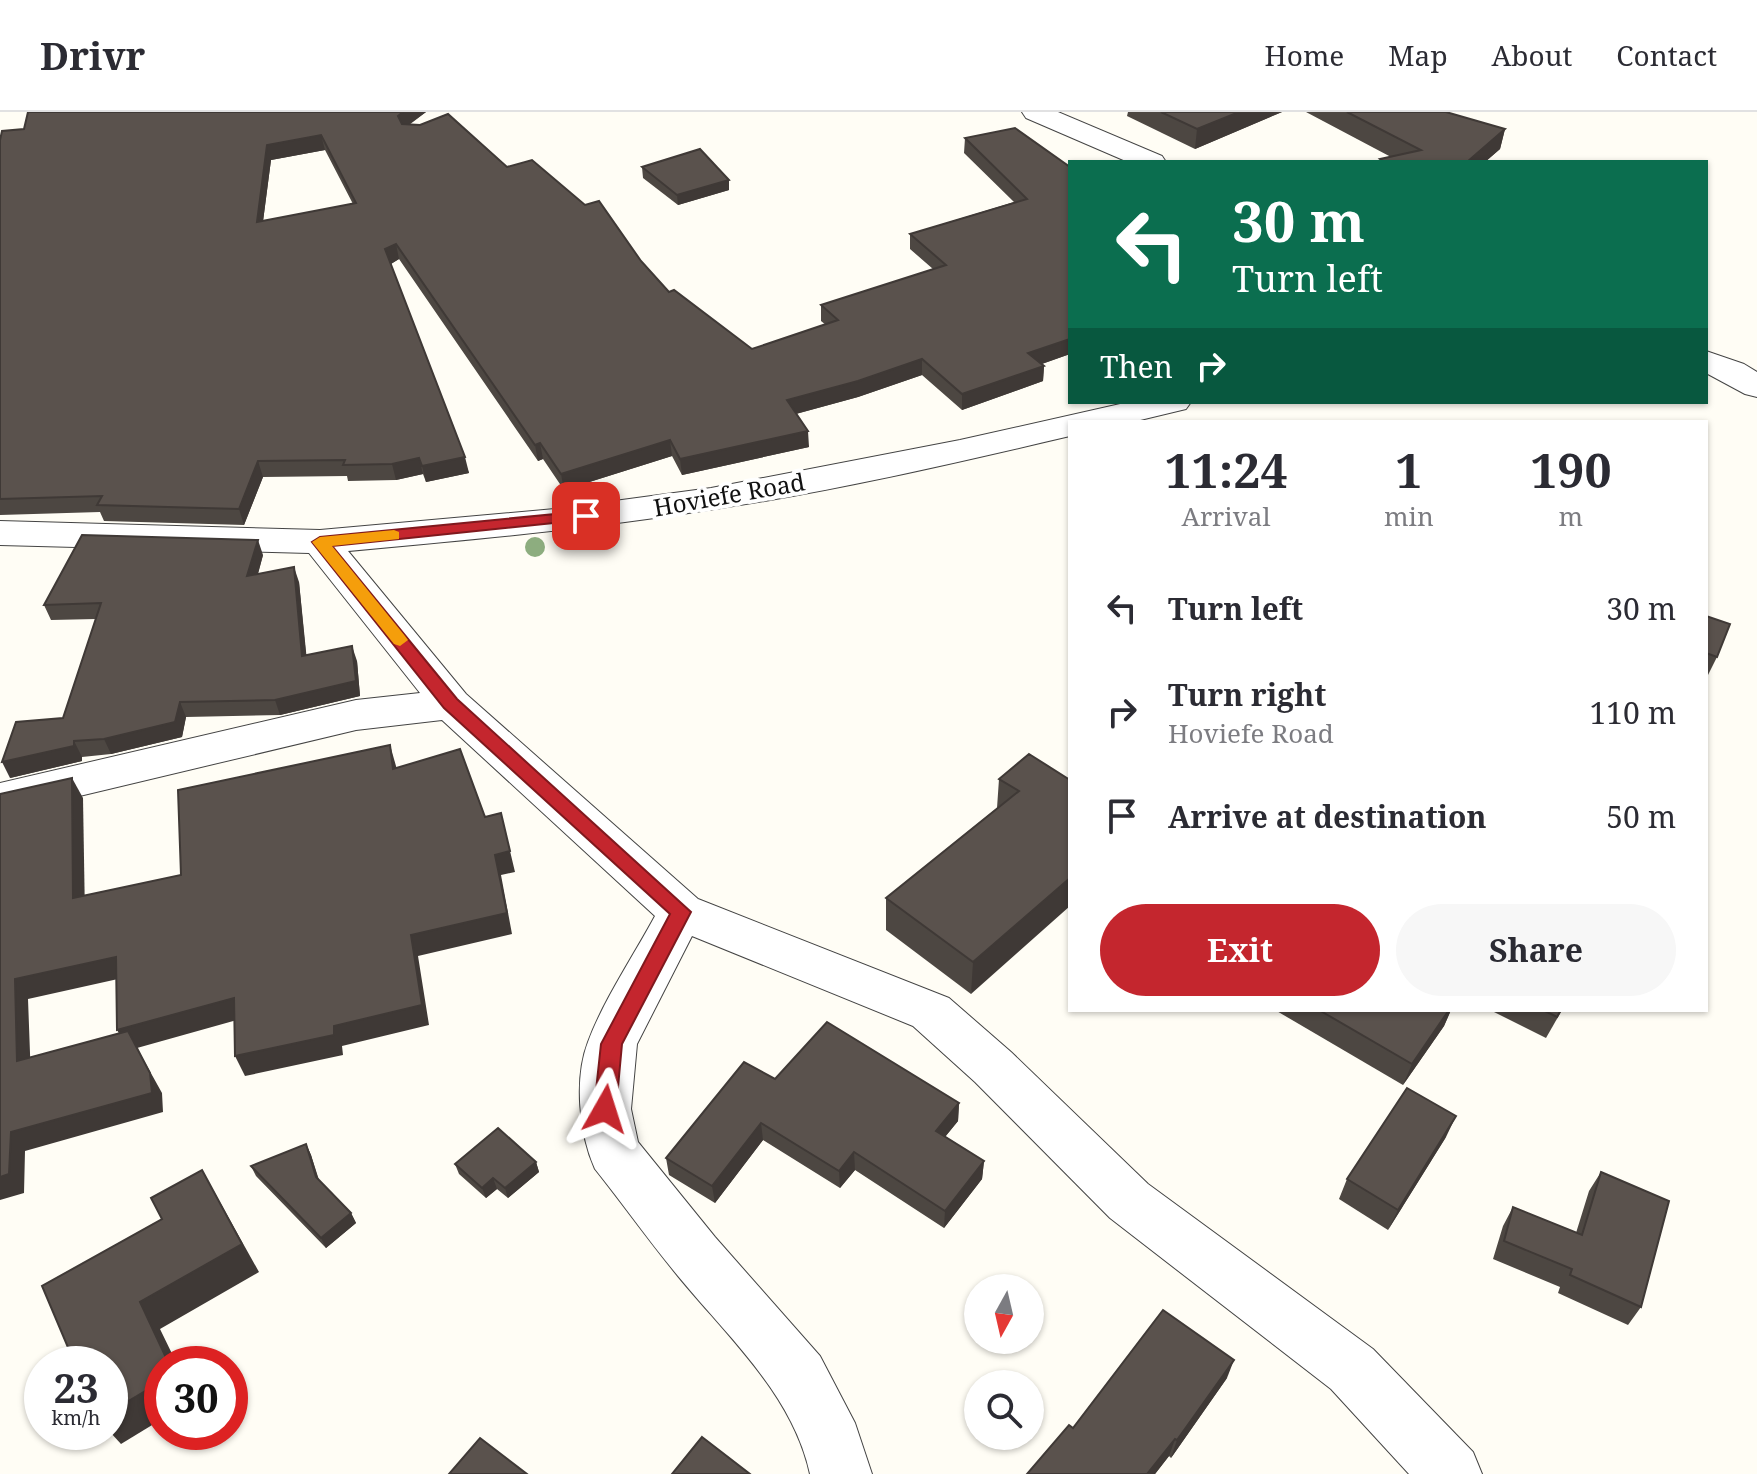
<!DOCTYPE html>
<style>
:root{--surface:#fff;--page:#f7f7f7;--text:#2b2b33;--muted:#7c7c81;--line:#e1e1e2;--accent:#c4262e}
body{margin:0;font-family:"Noto Serif",serif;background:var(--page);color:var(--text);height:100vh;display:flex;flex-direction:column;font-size:30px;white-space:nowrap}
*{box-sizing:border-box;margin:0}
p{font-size:26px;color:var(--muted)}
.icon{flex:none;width:44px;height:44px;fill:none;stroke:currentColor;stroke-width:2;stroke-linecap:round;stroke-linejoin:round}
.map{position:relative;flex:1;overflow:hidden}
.sheet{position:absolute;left:1068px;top:308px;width:640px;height:592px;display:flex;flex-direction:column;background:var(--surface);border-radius:0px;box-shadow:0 2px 6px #0004}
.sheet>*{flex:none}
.guide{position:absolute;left:1068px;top:48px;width:640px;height:244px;border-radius:0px;box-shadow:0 2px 6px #0004;background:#0b6e4f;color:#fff;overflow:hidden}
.needle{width:52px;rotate:188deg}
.controls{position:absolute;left:964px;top:1162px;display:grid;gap:16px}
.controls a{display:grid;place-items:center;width:80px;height:80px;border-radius:50%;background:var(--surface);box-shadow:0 2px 6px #0004;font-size:40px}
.speed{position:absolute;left:24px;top:1234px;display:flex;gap:16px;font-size:40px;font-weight:700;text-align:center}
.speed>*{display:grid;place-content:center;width:104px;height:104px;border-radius:50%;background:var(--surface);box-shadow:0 2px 6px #0004;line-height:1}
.speed small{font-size:20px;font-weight:400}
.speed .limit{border:12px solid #d22;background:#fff;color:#111}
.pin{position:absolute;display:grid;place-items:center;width:68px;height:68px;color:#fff;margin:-34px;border-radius:16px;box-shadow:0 4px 12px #0006}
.me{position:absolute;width:88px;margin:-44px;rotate:6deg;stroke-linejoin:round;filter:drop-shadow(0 0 6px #0008)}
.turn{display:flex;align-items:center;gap:28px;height:168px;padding:0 32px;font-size:36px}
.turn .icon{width:104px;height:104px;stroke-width:2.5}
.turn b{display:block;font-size:56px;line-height:68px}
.then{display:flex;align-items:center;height:76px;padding:0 32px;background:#0003;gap:16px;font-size:30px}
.eta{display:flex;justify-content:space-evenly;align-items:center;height:136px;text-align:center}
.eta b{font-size:48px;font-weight:700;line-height:56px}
.primary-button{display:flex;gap:16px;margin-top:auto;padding:16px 32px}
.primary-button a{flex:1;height:92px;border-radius:48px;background:var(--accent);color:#fff;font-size:32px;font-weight:700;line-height:92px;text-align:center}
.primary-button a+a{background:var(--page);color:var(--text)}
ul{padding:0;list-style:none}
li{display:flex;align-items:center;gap:24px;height:104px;padding:0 32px}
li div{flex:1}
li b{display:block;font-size:30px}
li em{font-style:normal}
header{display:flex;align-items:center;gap:48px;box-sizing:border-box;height:112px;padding:0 40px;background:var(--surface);border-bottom:2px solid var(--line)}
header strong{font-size:38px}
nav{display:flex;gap:44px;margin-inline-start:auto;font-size:28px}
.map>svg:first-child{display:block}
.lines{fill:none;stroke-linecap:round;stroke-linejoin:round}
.minor-casing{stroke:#444;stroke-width:2}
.minor{fill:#fff;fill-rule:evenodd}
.tree{fill:#8dad7f}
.wall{fill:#4d4742;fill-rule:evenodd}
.shaded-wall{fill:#3f3936}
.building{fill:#5a524d;stroke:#3f3936;stroke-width:2;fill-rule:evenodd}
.route{fill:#c4262e;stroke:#7f191e;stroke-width:2}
.slow{fill:#f59e0b}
.labels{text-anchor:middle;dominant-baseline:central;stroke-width:8;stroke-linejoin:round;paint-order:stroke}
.street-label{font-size:24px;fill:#111;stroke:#fff}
</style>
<header>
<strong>Drivr</strong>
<nav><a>Home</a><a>Map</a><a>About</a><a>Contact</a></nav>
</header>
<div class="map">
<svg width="1757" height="1362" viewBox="0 0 1757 1362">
<rect width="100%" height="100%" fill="#fffdf5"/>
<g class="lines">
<g class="minor-casing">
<g id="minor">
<polygon points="1022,0 1058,0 1162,44 1166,50 1128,50 1026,6"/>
<polygon points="1706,239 1744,252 1757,260 1757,285 1745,282 1706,261"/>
<path d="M1129,290h62l-5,7 -54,13h-62v14c-119,28 -240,56 -362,74 -119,19 -240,30 -360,41l118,143 232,205 251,99 62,54 137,132 225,165 100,103 9,22h-73l-78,-85 -221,-171 -135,-136 -62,-56 -221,-90 -55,108 -6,65 7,33 77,95 105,119 35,67 17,51h-62c-17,-79 -82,-137 -132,-198 -29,-35 -55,-72 -83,-107 -16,-35 -21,-91 -7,-127 15,-41 46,-87 67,-126l-213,-196 -86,10 -356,85v-32l356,-83 64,-7 -111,-140 -309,-8v-24l320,9 235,-21 156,-21 249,-48z"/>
</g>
</g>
<use href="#minor" class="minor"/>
</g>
<circle class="tree" cx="535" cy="435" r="10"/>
<g class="wall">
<path d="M28,0h398l-17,13 98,42 134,94 28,31 83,57 74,-24 -5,-4v-16l112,-36 -23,-20v-15l104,-32 -50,-49 1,-15 105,29v187l-28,10 2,2 -1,15 -81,29 -40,-35 -64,22 -62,17 13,33 -127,28 -10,-19 -108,34 -21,-31 -5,2 -139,-202 -8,5 78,209 -43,9 -3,-8 -27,6 -48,1 -1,-5 -84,1 -19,48 -140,-4 -4,-9 -100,3v-375l24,-11zM325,38l28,54 -90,17 8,-61z"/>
<polygon points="1128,0 1282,0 1195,37 1127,4"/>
<polygon points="1306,0 1446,0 1505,17 1500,37 1485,50 1380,50 1380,47 1391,45"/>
<polygon points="642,55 729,78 678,93 643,66"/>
<polygon points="263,443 258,462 299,470 306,543 357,549 360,584 280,603 186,605 182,625 111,642 82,645 82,649 10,666 63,606 96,507 51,508 44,493"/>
<polygon points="1706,504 1717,545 1706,567"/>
<polygon points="1029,642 971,882 886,818 886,786 997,696 999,667"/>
<polygon points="1275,898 1451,898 1444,914 1403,973"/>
<polygon points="1490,898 1562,898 1546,926"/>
<polygon points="775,967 959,991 958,1009 945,1025 984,1049 982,1067 944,1116 855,1058 840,1076 763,1028 715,1091 669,1063 666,1046"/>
<polygon points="1446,1025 1388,1118 1339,1087 1347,1067"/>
<polygon points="306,1032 311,1043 319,1068 351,1101 356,1111 326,1136 256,1064 251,1054"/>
<polygon points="536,1050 539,1060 508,1086 497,1077 486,1086 459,1062 455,1052"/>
<polygon points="1601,1060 1641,1195 1628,1213 1558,1181 1560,1175 1493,1147 1503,1114 1513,1095 1576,1121 1589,1079"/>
<polygon points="1227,1266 1171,1346 1169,1344 1155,1362 1027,1362 1073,1316"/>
</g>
<g class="shaded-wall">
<polygon points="403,0 426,0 401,18 398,4"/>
<polygon points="1239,0 1282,0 1195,37 1197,17"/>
<polygon points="1505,17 1500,37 1485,50 1467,50"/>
<polygon points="321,23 325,38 271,48 261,125 257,110 267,33"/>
<polygon points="729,68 729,78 678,93 677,83"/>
<polygon points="396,132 399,147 389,153 385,137"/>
<polygon points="1070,227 1070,242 1027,257 1028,241"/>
<polygon points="922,247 922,263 858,285 788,304 787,288"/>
<polygon points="1044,254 1043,269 962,298 962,282"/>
<polygon points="808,319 809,335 682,363 680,347"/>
<polygon points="670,328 672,344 564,378 561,362"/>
<polygon points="540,331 543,347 538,349 535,333"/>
<polygon points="465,345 469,361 426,370 422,354"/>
<polygon points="419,346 423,362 396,368 392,352"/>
<polygon points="258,349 263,365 244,413 239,397"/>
<polygon points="258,428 263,443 253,479 247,464"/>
<polygon points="294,455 299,470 308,559 302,544"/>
<polygon points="352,534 357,549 360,584 280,603 275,588"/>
<polygon points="180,590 186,605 182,625 111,642 104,627"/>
<polygon points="74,629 82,645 82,649 10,666 2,650"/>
<polygon points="390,633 396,654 400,678 393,657"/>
<polygon points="72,666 83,686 85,806 73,786"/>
<polygon points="501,701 515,760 501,763 512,822 418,844 429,913 342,934 343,943 245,964 235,944 411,823 495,743"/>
<polygon points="1070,766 1070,794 971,882 973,850"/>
<polygon points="116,845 127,865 28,887 31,968 17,949 15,867"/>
<polygon points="234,886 244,906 137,936 162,981 163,1000 25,1039 24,1081 0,1088 0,1065 11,1020 129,938 117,918"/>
<polygon points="1449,898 1451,898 1444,914 1403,973 1412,952"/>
<polygon points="959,991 958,1009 935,1037 936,1019"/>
<polygon points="1456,1004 1446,1025 1388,1118 1398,1098"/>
<polygon points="761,1011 763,1028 715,1091 712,1074"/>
<polygon points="306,1032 311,1043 321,1076 316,1065"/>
<polygon points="854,1040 855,1058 840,1076 839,1059"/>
<polygon points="984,1049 982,1067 944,1116 945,1099"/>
<polygon points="536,1050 539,1060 508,1086 505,1076"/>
<polygon points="202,1058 259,1160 160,1217 177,1252 169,1252 140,1190"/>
<polygon points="493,1066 497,1077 486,1086 482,1076"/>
<polygon points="351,1101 356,1111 326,1136 321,1126"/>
<polygon points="1234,1248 1227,1266 1171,1346 1177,1328"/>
<polygon points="162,1269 162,1307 121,1332 110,1320 110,1300"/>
<polygon points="1175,1327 1169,1344 1155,1362 1147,1362"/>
</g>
<g class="building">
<path d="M28,0h375l-5,4 4,8 18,1 28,-11 59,53 25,-7 53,45 14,-4 42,60 28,31 5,-2 78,59 86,-29 -17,-15 125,-40 -36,-31 117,-35 -62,-61 50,-10 55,39v172l-42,14 16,13 -82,28 -40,-35 -64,22 -71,19 21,31 -128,28 -10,-19 -109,34 -21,-31 -5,2 -139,-201 -11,5 80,208 -43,9 -3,-8 -27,6 -49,1 2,-5 -87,1 -19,48 -142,-4 5,-9 -102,3v-359l2,-9 22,-2zM321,23l35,68 -99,19 10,-77z"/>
<polygon points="1161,0 1239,0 1197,17"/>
<polygon points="1347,0 1446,0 1505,17 1467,50 1384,50 1380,47 1421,38"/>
<polygon points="700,37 729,68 677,83 642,55"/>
<polygon points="82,423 258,428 247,464 294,455 302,544 352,534 356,569 275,588 180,590 175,610 104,627 74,629 74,634 2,650 16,610 63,606 101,491 44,493"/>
<polygon points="1706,504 1730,512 1717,545 1706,541"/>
<polygon points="390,633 393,657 460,637 485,705 501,701 510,739 495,743 507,801 411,823 422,893 334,914 334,923 235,944 234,886 117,918 116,845 15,867 17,949 128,919 150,961 152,981 11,1020 9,1062 0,1065 0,682 72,666 73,786 181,763 178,678"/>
<polygon points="1029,642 1070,668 1070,766 973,850 886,786 1019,679 999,667"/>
<polygon points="1319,898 1449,898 1412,952"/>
<polygon points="1543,898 1561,898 1557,905"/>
<polygon points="827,910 959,991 936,1019 984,1049 945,1099 854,1040 839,1059 761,1011 712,1074 666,1046 744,950 775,967"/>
<polygon points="1407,976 1456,1004 1398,1098 1347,1067"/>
<polygon points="498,1016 536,1050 505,1076 493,1066 482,1076 455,1052"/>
<polygon points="306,1032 316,1065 351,1101 321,1126 251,1054"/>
<polygon points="202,1058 242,1132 140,1190 169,1252 162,1252 162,1269 110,1300 110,1252 75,1252 42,1174 162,1107 151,1086"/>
<polygon points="1601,1060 1669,1089 1641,1195 1570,1163 1572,1157 1504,1129 1513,1095 1582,1123"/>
<polygon points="1163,1198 1234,1248 1177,1328 1175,1327 1147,1362 1027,1362 1069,1313 1073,1316"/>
<polygon points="702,1325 750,1362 672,1362"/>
<polygon points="480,1326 527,1362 449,1362"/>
</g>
<polygon class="route" points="586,399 594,404 592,407 332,434 457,587 691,800 622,932 616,997 612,1004 605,1007 597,1004 594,997 601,932 670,802 444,596 312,430 320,425"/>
<polygon class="slow" points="394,418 399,420 399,427 332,434 405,524 408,528 400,534 394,532 312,430 320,425"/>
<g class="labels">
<g class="street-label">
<text transform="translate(729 382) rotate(-10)">Hoviefe Road</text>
</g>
</g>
</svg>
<div class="controls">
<a><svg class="needle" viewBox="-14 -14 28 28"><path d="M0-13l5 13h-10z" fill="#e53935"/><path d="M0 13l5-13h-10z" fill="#7c7c81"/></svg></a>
<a><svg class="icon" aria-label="search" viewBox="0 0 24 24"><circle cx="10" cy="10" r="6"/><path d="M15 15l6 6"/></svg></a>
</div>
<div class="speed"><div>23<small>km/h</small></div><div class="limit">30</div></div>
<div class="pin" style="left:586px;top:404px;background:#d93025"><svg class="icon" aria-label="arrive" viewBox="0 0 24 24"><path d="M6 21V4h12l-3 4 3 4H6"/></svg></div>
<svg class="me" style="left:605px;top:997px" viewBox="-20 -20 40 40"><path d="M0-17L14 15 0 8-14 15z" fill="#c4262e" stroke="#fff" stroke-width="4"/></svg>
<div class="guide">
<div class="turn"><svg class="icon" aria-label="left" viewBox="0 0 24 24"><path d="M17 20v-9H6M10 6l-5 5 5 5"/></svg><div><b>30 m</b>Turn left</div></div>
<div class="then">Then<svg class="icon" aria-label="right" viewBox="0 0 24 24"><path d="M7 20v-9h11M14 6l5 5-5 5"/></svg></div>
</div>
<section class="sheet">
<div class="eta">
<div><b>11:24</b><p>Arrival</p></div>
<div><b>1</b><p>min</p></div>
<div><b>190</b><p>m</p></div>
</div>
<ul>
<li><svg class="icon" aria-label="left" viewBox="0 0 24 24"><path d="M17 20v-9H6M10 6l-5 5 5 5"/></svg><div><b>Turn left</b></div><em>30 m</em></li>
<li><svg class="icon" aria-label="right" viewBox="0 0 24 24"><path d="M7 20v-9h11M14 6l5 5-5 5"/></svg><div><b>Turn right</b><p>Hoviefe Road</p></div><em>110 m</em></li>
<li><svg class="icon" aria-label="arrive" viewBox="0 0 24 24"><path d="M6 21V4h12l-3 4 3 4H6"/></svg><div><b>Arrive at destination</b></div><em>50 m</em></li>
</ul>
<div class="primary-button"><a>Exit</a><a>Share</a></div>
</section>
</div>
